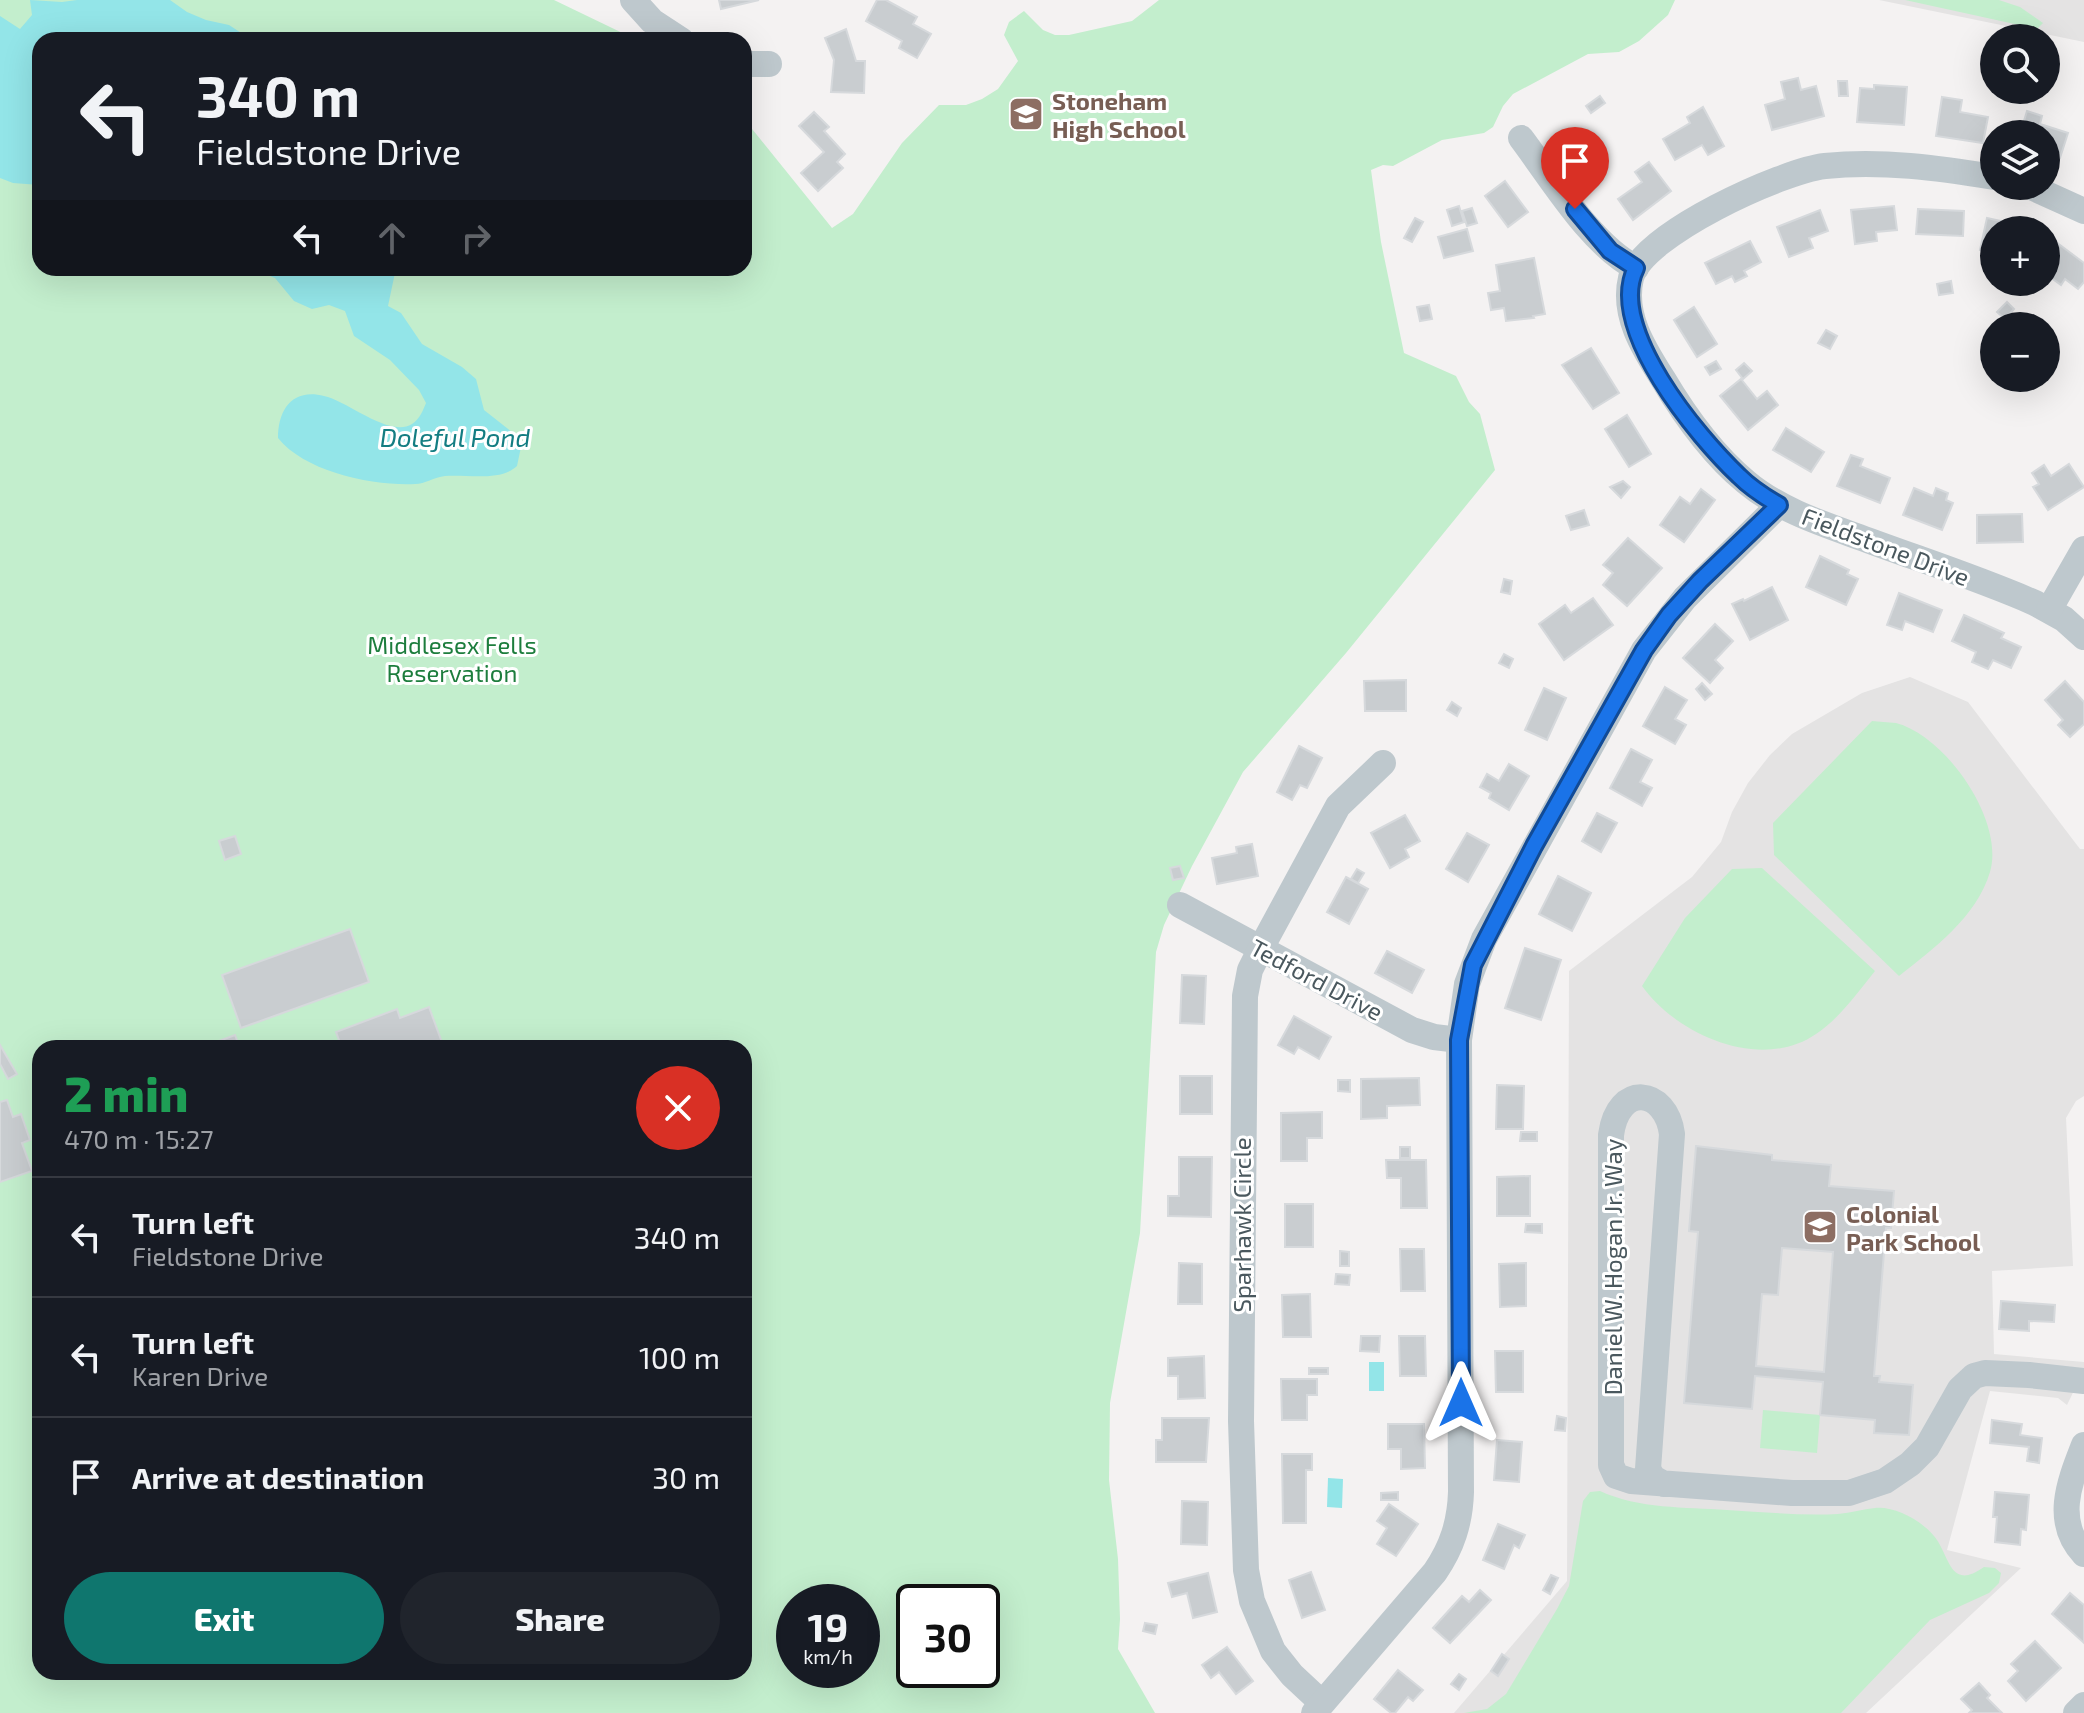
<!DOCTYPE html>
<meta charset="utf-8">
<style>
:root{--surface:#171b24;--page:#20242c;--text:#f1f3f6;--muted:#9ea1a6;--line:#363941;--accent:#0f766e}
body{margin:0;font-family:"Exo 2",sans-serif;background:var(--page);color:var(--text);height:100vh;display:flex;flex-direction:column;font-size:30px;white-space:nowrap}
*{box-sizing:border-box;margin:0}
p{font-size:26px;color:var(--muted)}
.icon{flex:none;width:44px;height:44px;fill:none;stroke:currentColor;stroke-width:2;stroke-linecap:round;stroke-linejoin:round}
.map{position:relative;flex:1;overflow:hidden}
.sheet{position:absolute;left:32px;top:1040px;width:720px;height:640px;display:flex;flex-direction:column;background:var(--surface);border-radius:24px;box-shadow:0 8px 32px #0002}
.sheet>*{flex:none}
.guide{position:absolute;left:32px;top:32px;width:720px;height:244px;border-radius:24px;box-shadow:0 8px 32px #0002;background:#171b24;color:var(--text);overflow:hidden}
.buttons{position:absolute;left:1980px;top:24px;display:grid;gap:16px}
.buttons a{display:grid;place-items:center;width:80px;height:80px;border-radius:50%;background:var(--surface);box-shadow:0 8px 32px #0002;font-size:40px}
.speed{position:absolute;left:776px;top:1584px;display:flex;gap:16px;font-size:40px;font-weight:700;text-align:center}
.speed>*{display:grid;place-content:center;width:104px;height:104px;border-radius:50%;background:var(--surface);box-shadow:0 8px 32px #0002;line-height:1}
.speed small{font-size:20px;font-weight:400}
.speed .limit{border:4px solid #111;border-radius:12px;background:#fff;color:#111}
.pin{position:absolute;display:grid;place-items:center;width:68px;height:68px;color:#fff;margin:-82px -34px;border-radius:50% 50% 50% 0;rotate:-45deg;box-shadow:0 0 8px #0007}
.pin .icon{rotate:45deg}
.me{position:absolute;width:88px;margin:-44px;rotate:0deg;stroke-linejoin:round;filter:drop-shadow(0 0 6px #0008)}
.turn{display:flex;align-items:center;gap:28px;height:168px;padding:0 32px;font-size:36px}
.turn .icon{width:104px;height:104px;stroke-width:2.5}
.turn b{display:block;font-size:56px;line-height:68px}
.lanes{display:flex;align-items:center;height:76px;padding:0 32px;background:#0003;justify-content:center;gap:40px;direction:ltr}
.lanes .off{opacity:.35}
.round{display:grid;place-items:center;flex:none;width:84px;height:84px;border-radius:42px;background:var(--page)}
.headline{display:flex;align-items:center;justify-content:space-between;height:136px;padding:0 32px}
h1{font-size:48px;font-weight:800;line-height:60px;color:#1e9e55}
.primary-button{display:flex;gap:16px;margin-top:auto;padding:16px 32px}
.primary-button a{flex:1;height:92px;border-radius:48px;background:var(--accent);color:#fff;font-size:32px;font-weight:800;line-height:92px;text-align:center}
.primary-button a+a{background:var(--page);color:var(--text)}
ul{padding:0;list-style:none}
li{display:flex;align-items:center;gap:24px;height:120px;padding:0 32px;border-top:2px solid var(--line)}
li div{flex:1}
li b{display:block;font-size:30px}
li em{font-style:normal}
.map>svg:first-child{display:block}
.education{fill:#e4e3e3}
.green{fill:#c3eecd;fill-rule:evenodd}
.water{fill:#93e5e8}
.building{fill:#c9cdd0;stroke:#d6d9dc;stroke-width:2;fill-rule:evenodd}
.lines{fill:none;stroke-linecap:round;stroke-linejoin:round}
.minor{stroke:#bec8cd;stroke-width:26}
.route-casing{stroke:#114b97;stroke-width:20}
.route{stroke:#1a73e8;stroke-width:14}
.labels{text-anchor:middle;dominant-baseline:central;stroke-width:6;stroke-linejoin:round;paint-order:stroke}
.education-label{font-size:24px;font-weight:bold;fill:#785e54;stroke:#fff;text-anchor:start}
.street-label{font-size:24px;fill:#4a585e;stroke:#fff}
.park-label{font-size:24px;fill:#1d7d3d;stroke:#fff}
.water-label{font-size:26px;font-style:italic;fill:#137d82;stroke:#fff}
</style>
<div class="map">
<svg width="2084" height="1713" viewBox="0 0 2084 1713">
<rect width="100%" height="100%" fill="#f4f2f2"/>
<g class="education">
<polygon points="1879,0 2084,0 2084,42"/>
<polygon points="1910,677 1968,702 2080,849 2084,849 2084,1096 2076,1101 2066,1118 2073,1266 1992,1271 1994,1354 2084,1362 2084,1370 2067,1405 2058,1398 1990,1391 1947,1550 2021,1568 1866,1713 1454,1713 1567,1581 1569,971 1692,877 1721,842 1732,812 1748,783 1770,755 1792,734 1862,693"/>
</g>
<g class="green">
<path d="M0,0h554l83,40h-597v228h704v-149l88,109 21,-14 49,-71 37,-38h27l16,-6 16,-10 20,-28 -14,-26 5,-13 15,-11 19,19 12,5h14l63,-14 27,-21h516l-7,15 -29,26 -20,11 -31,2 -75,40 -10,12 -10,21 -9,6 -42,7 -49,26 -10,-1 -12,5 10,72 23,111 52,23 13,26 11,12 15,56 -149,183 -103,119 -51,94 -28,59 -8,27 -16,281 -30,170 -1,77 9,79 2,60 -2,30 37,64h-1155zM40,1048h704v624h-704zM794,1602h68v68h-68zM914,1602h68v68h-68z"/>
<polygon points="1905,0 1999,0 2020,7 2043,23 2037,29"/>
<path d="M1872,721c7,1 16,1 24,2 50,13 109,98 94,149 -14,46 -56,76 -91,104l-125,-121 -1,-32z"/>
<path d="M1762,868l113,103c-18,22 -35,47 -59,63 -55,38 -139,1 -174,-48l43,-68 47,-49z"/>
<polygon points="1763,1410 1820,1415 1817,1453 1760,1448"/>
<path d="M1600,1491c39,18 85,16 127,19 37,2 74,6 111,4 13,-1 25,-5 37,-6 20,-2 47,13 59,28 16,19 15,56 50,31l11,1 6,5 -2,10 -10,10 -59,27 -89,93h-377l23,-4 19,-15 51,-85 12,-23 14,-85 7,-9z"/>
</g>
<g class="water">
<polygon points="30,0 62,2 77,0 170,0 187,12 206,20 229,25 252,40 40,40 40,185 13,183 0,178 0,16 20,29 32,15"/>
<path d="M250,268h146l-8,38 13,7 21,31 40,23 14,12 8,31 33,26 4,11 -4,19c-17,16 -51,8 -72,10 -11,1 -20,8 -30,8 -42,2 -110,-12 -137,-46 0,-28 14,-50 46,-42 24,5 65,42 88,28 8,-5 11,-14 14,-21l-7,-13 -29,-30 -36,-24 -9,-25 -16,-6 -17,4 -18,-8 -19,-23z"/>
<rect x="1369" y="1362" width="15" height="29"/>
<polygon points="1328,1478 1343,1479 1342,1508 1327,1507"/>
</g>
<g class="building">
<polygon points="719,0 759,0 721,9"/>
<polygon points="877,0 886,0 917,17 913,24 931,34 917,58 899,48 902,41 866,21"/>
<polygon points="846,29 856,61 865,61 864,93 831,92 834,60 825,38"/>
<polygon points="1798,78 1801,90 1816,86 1824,116 1772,130 1765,105 1785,99 1781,82"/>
<polygon points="1838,81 1847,81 1848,96 1839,96"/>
<polygon points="1874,85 1907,87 1904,125 1857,122 1860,88 1874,89"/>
<polygon points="1600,96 1605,103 1591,113 1586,106"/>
<polygon points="1942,97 1962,100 1960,112 1988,117 1983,143 1936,136"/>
<polygon points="1703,107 1724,146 1708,155 1702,145 1675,160 1663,139 1690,123 1687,117"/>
<polygon points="2027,111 2042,116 2040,124 2068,133 2060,158 2046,153 2046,134 2020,134"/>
<polygon points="814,112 829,127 824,131 845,154 837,162 843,168 818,191 801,173 824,152 799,126"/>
<polygon points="1649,162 1671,191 1633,220 1618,199 1642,182 1635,172"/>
<polygon points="1505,181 1528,212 1508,227 1485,196"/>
<polygon points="1459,206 1464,222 1452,226 1447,210"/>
<polygon points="1894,206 1897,230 1876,232 1877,241 1855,244 1851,210"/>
<polygon points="1472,208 1477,223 1467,226 1462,211"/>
<polygon points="1918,209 1964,211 1963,236 1916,234"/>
<polygon points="1820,210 1828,231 1809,238 1813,248 1789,257 1777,227"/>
<polygon points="1415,218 1423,222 1412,242 1404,238"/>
<polygon points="1987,218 2033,228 2032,230 1994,230 1993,253 1980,250"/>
<polygon points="1467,229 1473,251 1444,258 1438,237"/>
<polygon points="1750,241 1761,262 1744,271 1747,276 1735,282 1732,276 1716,284 1705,263"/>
<polygon points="2056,242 2084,263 2084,282 2078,289 2065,279 2061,285 2046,274 2046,256"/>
<polygon points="1534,258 1545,314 1533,316 1534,318 1506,321 1504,308 1491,310 1488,293 1500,291 1496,265"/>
<polygon points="1951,281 1953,293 1939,295 1937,284"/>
<polygon points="2007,302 2014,309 2005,319 1997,312"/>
<polygon points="1429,305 1432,319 1420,321 1417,307"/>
<polygon points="1694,307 1717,344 1697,357 1674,320"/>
<polygon points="1826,330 1837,336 1830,349 1818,343"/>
<polygon points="1591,348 1619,393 1593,409 1562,365"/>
<polygon points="1716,361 1721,369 1710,375 1705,367"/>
<polygon points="1744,363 1752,371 1743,379 1736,370"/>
<polygon points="1741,379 1757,399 1767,391 1778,405 1748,430 1720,396"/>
<polygon points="1627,415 1651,454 1629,467 1605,429"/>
<polygon points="1786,428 1824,452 1811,472 1773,450"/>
<polygon points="1851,455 1863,459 1860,466 1890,478 1880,503 1837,486"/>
<polygon points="2069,464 2084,487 2048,510 2033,487 2039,484 2032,473 2044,465 2051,476"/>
<polygon points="1623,481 1630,487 1621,498 1610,487"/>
<polygon points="1914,488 1933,496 1936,488 1948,493 1946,500 1953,503 1942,530 1903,515"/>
<polygon points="1701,489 1715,500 1684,542 1660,525 1680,497 1690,504"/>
<polygon points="1584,510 1589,525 1571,530 1566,516"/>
<polygon points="2022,514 2023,542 1977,543 1977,515"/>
<polygon points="1628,538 1662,568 1627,606 1603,585 1613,573 1603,565"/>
<polygon points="1820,556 1849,570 1847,574 1858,579 1846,605 1806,587"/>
<polygon points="1504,579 1512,581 1510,594 1501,592"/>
<polygon points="1772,587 1788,620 1750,640 1732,604 1743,599 1744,601"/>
<polygon points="1899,593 1942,610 1933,632 1905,621 1902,630 1887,625"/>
<polygon points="1593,598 1613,625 1564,660 1539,624 1565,605 1571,613"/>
<polygon points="1964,615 2004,633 2001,638 2021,647 2011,668 1993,660 1988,669 1972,662 1976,652 1952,641"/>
<polygon points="1715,624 1733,641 1715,660 1723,668 1710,683 1683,658"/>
<polygon points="1504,654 1513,659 1509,668 1499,663"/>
<polygon points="1406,680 1406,711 1365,711 1364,681"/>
<polygon points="2065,681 2084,702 2084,724 2070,737 2058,725 2063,720 2045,700"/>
<polygon points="1702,683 1712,694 1705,700 1696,689"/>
<polygon points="1665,687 1687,700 1675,719 1686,725 1675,744 1643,726"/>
<polygon points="1544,688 1566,698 1547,740 1525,730"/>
<polygon points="1452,702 1461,708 1457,716 1447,710"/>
<polygon points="1299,746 1322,758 1307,788 1300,785 1292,800 1277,792"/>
<polygon points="1631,749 1652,760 1640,782 1652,788 1642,806 1610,788"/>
<polygon points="1509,764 1529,776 1509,810 1489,798 1491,793 1480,787 1487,774 1499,781"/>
<polygon points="1597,813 1617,823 1601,852 1582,841"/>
<polygon points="1405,815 1420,841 1405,849 1409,857 1390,868 1371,833"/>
<polygon points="1467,833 1489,845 1468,882 1446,869"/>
<polygon points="235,836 241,854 225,860 219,841"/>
<polygon points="1252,844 1258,876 1217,884 1212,858 1237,853 1236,847"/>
<polygon points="1180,866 1184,878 1173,880 1170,868"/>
<polygon points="1357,869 1364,873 1358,883 1351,879"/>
<polygon points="1558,876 1591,893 1572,931 1539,914"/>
<polygon points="1346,877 1368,889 1349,924 1327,912"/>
<polygon points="350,929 369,982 241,1028 222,975"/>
<polygon points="1525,948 1561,960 1541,1020 1505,1008"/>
<polygon points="1387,951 1424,970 1412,993 1375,973"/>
<polygon points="1182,975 1206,976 1204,1024 1180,1023"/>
<polygon points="429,1007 444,1048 342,1048 336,1032 397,1009 400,1018"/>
<polygon points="1294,1016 1331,1037 1319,1059 1298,1047 1294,1054 1278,1045"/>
<polygon points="235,1035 240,1048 200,1048"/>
<polygon points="0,1045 17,1074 8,1079 0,1064"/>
<rect x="1180" y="1076" width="32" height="38"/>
<polygon points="1419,1078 1420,1105 1387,1106 1387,1118 1361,1119 1361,1079"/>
<polygon points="1338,1080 1350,1080 1350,1092 1338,1091"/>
<polygon points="1497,1085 1524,1086 1523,1129 1496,1129"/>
<polygon points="7,1100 13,1117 21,1114 30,1140 22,1143 32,1171 0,1182 0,1102"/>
<polygon points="1322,1112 1322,1138 1307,1138 1307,1161 1281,1161 1281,1113"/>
<polygon points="1521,1132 1537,1132 1537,1141 1520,1141"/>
<path d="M1696,1146l76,9v5l59,5 -2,21 65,5 -3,37h-5l-12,148h6l-1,6 34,3 -4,50 -35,-2 1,-13 -55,-5 3,-33 -68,-6 -3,33 -68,-6 14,-171 -9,-1zM1782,1248l51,4 -9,120 -68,-6 6,-72 16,1z"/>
<rect x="1400" y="1147" width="10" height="11"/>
<polygon points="1179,1157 1212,1157 1211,1217 1168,1216 1168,1196 1179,1196"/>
<polygon points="1386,1160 1426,1160 1427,1208 1401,1208 1401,1178 1387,1178"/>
<polygon points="1530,1176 1530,1216 1497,1216 1497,1177"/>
<rect x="1285" y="1204" width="28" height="43"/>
<polygon points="1526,1224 1542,1224 1542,1233 1525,1232"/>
<polygon points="1400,1249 1424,1249 1425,1291 1401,1291"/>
<polygon points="1340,1251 1349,1252 1349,1266 1340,1266"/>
<polygon points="1179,1263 1202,1264 1202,1304 1178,1304"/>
<polygon points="1526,1263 1526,1306 1500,1307 1499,1264"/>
<polygon points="1336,1274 1350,1275 1349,1285 1335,1284"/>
<polygon points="1310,1294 1311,1337 1283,1337 1282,1295"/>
<polygon points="2001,1301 2055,1305 2054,1322 2029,1321 2029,1331 1999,1329"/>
<polygon points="1361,1336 1380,1336 1379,1352 1360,1351"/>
<polygon points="1399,1336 1425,1336 1426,1376 1400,1376"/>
<polygon points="1495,1351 1523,1351 1523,1392 1496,1392"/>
<polygon points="1204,1356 1205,1398 1178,1399 1178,1376 1168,1376 1168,1358"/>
<rect x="1309" y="1368" width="19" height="6"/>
<polygon points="1281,1379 1317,1379 1317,1395 1307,1395 1307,1420 1282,1420"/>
<polygon points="1557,1416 1566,1418 1565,1431 1555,1430"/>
<polygon points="1162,1418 1209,1418 1206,1462 1156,1462 1156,1440 1162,1440"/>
<polygon points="1992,1420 2022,1424 2020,1435 2042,1438 2039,1463 2027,1461 2029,1447 1990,1443"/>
<polygon points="1388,1424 1424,1424 1425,1468 1401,1469 1401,1449 1388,1449"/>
<polygon points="1497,1440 1522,1442 1519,1482 1494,1480"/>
<polygon points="1282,1454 1312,1454 1312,1470 1306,1470 1306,1523 1283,1523"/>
<polygon points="1398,1492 1398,1500 1381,1500 1381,1493"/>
<polygon points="1995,1492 2029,1495 2026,1530 2021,1529 2020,1545 1995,1542 1997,1517 1993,1517"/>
<polygon points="1182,1501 1208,1502 1207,1545 1181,1544"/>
<polygon points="1389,1504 1418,1524 1396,1556 1377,1544 1387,1528 1377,1521"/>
<polygon points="1498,1524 1525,1535 1519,1548 1514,1545 1504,1569 1483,1560"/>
<polygon points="1311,1572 1325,1610 1302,1618 1289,1580"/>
<polygon points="1208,1573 1217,1612 1193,1618 1187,1593 1172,1597 1168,1583"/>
<polygon points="1551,1575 1558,1578 1550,1594 1543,1590"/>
<polygon points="1480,1590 1491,1600 1450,1643 1433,1628 1462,1596 1469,1602"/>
<polygon points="2070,1593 2084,1605 2084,1643 2052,1614"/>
<polygon points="1145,1623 1157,1625 1155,1634 1143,1631"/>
<polygon points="2035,1641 2061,1668 2026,1701 2008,1681 2018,1671 2011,1664"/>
<polygon points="1227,1647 1253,1681 1236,1694 1219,1672 1211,1678 1202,1665"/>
<polygon points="1502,1654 1509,1659 1498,1676 1491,1671"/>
<polygon points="1398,1670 1423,1690 1413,1701 1408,1697 1395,1713 1391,1713 1374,1699"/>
<polygon points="1459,1674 1466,1679 1459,1690 1451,1684"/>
<polygon points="1979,1683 1990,1695 1987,1698 2002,1713 1969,1713 1972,1710 1961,1699"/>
</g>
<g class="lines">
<g class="minor">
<polyline points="633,0 652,21 681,40"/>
<polyline points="744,64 769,64"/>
<path d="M1521,138c31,41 70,107 115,130"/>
<path d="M1994,177c-55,-9 -113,-17 -169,-11 -43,5 -182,68 -194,112 -9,37 13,71 32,101 22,37 49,75 83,103 32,27 74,41 113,55 59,22 119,41 176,66l29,16 20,18"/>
<polyline points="2029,186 2084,211"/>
<polyline points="2049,610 2084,549"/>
<polyline points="1180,905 1412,1030 1434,1037 1459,1040"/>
<path d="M2084,1445c-14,36 -31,76 0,109"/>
<path d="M1664,1484l-11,-6 -5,-9 24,-335c-6,-46 -54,-52 -61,1v330l5,11 15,5 161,12h57l36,-12 25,-17 17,-17 33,-58 14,-13 11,-3 44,2 55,6"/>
<polyline points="1322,1703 1292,1675 1273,1651 1252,1601 1246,1570 1241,1421 1245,996 1250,970 1260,950 1338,806 1383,763"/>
<path d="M1314,1713l121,-141c17,-25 25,-49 26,-80l-2,-452 8,-56 17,-45 160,-289 41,-52 94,-93"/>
<polyline points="2076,1713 2084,1705"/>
</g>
</g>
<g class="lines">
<g class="route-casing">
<path id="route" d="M1461,1403l-2,-363 14,-75 61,-119 110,-196 25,-35 31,-34 79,-76c-14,-8 -28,-17 -40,-29 -41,-39 -133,-148 -103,-208l-26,-17 -35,-42"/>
</g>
<use href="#route" class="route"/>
</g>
<defs>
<g id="school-square" transform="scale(1.8)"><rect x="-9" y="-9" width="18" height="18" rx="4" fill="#8d6e63" stroke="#fff"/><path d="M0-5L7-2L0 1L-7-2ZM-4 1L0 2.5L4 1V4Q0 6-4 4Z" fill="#fff"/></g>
</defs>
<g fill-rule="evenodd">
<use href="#school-square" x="1026" y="114"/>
<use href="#school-square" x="1820" y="1227"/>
</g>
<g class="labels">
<g class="education-label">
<text x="1052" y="100">Stoneham<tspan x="1052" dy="28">High School</tspan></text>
<text x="1846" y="1213">Colonial<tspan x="1846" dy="28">Park School</tspan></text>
</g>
<g class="street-label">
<text transform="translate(1886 546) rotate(21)">Fieldstone Drive</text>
<text transform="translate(1317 979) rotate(28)">Tedford Drive</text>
<text transform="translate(1241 1225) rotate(-90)">Sparhawk Circle</text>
<text transform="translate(1612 1267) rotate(-90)">Daniel W. Hogan Jr. Way</text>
</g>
<g class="park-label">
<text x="452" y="644">Middlesex Fells<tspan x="452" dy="28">Reservation</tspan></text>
</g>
<g class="water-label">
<text x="455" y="436">Doleful Pond</text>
</g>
</g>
</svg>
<div class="buttons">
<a><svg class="icon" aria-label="search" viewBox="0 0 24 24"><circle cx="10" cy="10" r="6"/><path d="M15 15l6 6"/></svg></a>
<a><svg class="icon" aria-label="layers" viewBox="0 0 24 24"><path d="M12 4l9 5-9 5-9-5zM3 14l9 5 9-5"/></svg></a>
<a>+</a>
<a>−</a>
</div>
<div class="speed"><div>19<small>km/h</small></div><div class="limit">30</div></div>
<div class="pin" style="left:1575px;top:209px;background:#d93025"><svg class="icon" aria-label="arrive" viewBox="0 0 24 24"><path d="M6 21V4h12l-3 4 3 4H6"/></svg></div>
<svg class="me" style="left:1461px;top:1403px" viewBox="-20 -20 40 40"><path d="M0-17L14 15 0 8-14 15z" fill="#1a73e8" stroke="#fff" stroke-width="4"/></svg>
<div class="guide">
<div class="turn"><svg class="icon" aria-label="left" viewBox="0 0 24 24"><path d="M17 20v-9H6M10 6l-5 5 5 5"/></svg><div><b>340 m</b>Fieldstone Drive</div></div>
<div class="lanes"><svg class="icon" aria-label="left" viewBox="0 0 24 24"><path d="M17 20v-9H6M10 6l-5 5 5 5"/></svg><svg class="icon off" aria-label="ahead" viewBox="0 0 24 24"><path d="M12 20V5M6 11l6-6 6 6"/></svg><svg class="icon off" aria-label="right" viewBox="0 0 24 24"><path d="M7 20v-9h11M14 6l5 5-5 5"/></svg></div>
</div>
<section class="sheet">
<div class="headline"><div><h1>2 min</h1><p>470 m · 15:27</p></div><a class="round" style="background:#d93025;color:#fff"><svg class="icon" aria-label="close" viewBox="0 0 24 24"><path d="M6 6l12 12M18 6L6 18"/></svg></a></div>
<ul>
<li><svg class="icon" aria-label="left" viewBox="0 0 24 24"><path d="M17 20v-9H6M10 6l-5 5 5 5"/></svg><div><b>Turn left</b><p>Fieldstone Drive</p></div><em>340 m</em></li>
<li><svg class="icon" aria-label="left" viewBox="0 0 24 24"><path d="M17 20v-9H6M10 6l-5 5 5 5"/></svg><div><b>Turn left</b><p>Karen Drive</p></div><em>100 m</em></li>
<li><svg class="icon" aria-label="arrive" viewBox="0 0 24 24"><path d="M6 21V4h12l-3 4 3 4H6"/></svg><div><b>Arrive at destination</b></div><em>30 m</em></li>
</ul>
<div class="primary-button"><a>Exit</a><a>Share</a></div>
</section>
</div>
